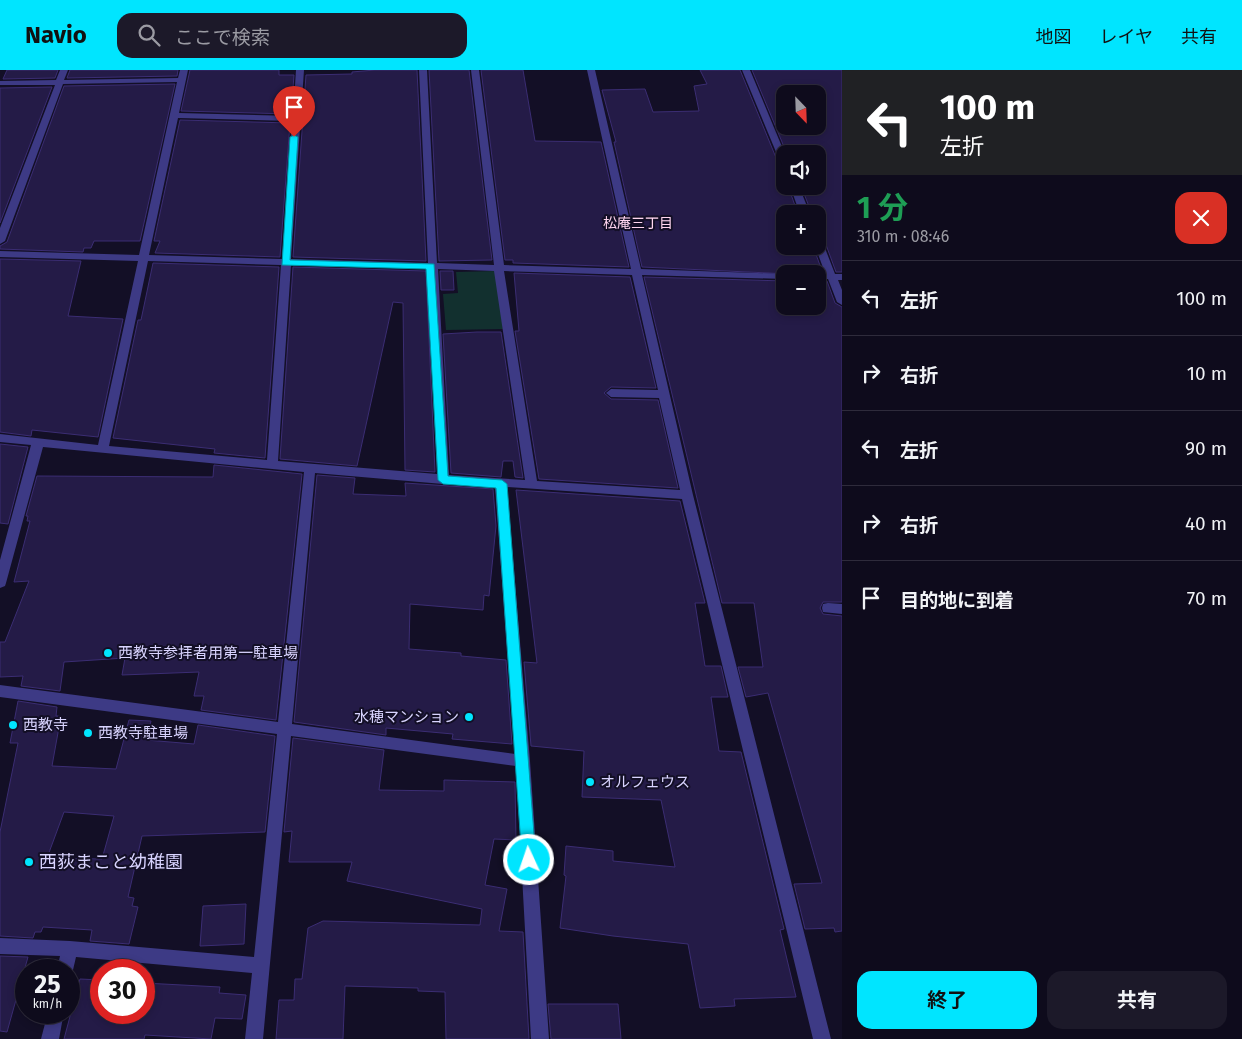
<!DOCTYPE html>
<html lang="ja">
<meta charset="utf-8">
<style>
:root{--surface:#0e0b1c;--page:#1c1929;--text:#f1f3f6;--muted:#9b9ba3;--line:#2e2b3b;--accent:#00e5ff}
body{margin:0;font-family:"Fira Sans","Noto Sans JP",sans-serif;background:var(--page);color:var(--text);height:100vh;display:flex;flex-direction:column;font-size:19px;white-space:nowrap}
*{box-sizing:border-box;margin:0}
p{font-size:16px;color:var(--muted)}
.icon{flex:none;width:28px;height:28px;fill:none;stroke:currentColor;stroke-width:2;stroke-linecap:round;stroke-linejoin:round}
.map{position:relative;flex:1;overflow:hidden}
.details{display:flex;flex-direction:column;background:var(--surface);width:400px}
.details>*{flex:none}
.top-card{background:#202124;color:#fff;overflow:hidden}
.needle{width:32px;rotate:157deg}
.controls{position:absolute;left:776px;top:15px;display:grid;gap:10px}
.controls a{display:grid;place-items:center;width:50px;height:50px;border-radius:10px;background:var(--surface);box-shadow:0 2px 8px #0003,0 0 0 1px var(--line);font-size:25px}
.speed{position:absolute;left:15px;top:889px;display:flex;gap:10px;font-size:25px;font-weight:700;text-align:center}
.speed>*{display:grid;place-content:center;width:65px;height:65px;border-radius:50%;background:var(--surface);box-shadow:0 2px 8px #0003,0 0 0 1px var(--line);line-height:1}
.speed small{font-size:12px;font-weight:400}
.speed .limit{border:8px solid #d22;background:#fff;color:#111}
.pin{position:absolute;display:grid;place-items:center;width:42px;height:42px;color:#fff;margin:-51px -21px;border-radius:50% 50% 50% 0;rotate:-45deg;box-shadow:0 0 5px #0007}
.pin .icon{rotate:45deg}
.me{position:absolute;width:55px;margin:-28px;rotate:357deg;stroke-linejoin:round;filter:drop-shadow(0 0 4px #0008)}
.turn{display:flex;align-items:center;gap:18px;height:105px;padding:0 15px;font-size:22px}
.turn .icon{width:65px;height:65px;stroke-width:2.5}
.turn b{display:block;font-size:35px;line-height:42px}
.round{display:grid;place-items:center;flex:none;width:52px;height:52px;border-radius:15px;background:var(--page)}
.summary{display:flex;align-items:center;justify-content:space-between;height:85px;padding:0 15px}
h1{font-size:30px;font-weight:700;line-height:38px;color:#1e9e55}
.cta{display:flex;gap:10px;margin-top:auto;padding:10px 15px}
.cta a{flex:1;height:58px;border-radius:15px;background:var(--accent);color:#111;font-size:20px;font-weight:700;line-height:58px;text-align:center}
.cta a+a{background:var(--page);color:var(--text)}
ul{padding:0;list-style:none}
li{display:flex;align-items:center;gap:15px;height:75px;padding:0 15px;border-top:1px solid var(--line)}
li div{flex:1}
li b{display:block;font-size:19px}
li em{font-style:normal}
header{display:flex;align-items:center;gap:30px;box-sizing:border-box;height:70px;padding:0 25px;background:var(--accent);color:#111}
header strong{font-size:24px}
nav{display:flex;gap:28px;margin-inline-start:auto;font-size:18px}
.search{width:350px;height:45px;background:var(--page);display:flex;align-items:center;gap:12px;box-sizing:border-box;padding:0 18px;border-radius:15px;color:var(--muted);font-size:19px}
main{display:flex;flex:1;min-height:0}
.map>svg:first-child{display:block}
.green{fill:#12302f}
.building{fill:#241b47;stroke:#3b2d73;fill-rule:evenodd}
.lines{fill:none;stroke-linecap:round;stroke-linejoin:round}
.minor{fill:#3d3a85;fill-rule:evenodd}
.route{fill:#00e5ff;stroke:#0095a6}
.poi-dot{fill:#00e5ff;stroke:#130f26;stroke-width:2}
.labels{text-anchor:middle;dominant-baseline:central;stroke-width:4;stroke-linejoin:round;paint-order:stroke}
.far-neighbourhood-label{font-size:14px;fill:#ffd6f0;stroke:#130f26}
.poi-label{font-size:15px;fill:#d9d4ff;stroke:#130f26;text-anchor:start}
.near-poi-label{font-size:18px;fill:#d9d4ff;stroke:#130f26;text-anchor:start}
</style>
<header>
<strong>Navio</strong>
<div class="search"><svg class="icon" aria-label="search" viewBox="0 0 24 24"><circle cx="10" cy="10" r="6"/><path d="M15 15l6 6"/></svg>ここで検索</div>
<nav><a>地図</a><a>レイヤ</a><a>共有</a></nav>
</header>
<main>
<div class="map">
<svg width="842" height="969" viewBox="0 0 842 969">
<rect width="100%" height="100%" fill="#130f26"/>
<polygon class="green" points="496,201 503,259 446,260 443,224 458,223 456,202"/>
<g class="building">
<polygon points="7,0 58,0 55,8 3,9"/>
<polygon points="70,0 178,0 177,6 67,8"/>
<polygon points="190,0 279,0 279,5 294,5 291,44 181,41"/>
<polygon points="375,0 417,0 426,191 293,187 306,5 352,4 352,2"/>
<polygon points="429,0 469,0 492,190 439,191"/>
<polygon points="481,0 523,0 535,71 601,72 629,197 513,193 513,190 505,190"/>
<polygon points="700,0 740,0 779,95 785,99 785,116 788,116 798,144 785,144 785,176 813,176 822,201 790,204 642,197 614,72 616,72 602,20 645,19 653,42 699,41 694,16 707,14"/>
<path d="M752,0h90v202h-6l-11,-30 -7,-4v-24h-6l-11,-28h17v-32h-31zM785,24h33v32h-33z"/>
<polygon points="175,14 140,171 94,171 91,178 84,178 83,182 0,179 0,176 7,172 64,16"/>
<polygon points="52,17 0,153 0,18"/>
<polygon points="180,50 290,53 280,187 155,183 160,171 154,171"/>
<polygon points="0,189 81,191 68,246 123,249 98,367 32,360 31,366 0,362"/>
<polygon points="153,193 279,197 265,388 214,383 215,379 113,368 138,250 141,250"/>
<polygon points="293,197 426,201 435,402 405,400 403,233 393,232 357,396 280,389"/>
<polygon points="440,201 453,201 454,220 441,220"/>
<polygon points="514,203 630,207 656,318 611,317 604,323 611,329 658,330 678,418 539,409 515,261 519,261"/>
<polygon points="644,207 785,211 785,236 818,236 818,211 827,211 835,233 842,237 842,532 823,532 820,538 823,544 842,546 842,861 835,862 834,858 805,859 794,814 822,813 768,623 746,627 738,597 763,597 754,533 722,533"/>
<polygon points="477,262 501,262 523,408 515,407 513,391 503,391 501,407 451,403 443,264"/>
<polygon points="0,374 28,377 8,454 0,453"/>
<polygon points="214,395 302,404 276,650 201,640 204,626 194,626 199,602 122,605 125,588 64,592 60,621 21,616 23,606 0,607 0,572 5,572 29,511 14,512 30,451 27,451 28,446 26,446 37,406 213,407"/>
<polygon points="317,405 355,408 353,424 406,426 405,413 493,419 496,456 489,526 484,525 483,540 410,534 409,579 461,583 461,586 506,590 512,674 452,669 453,664 386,658 386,665 294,652"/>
<polygon points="516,420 680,431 705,533 695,533 705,596 721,596 728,627 711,627 719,681 741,682 784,859 780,860 796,927 734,929 735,936 700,938 688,874 613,866 560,858 566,806 564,805 566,776 613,781 613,791 675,797 661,730 582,727 584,681 531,676 524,592 537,593"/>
<path d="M18,631l39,6 -1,9h5l-9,50 64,3 13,-49 22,1 -5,19 48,4 4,-19 77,11 -10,96 -123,4 -14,61 6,1 -2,8 6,1 -9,37 -39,-3 2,-11 -49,-3 -2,5h-6l-2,6 -33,-2v-104l18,-89h-8zM64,742l50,4 -12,43 -55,-1z"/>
<polygon points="293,668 384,680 379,720 444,721 444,710 515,712 516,770 494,769 485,815 507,819 499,861 523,862 529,969 446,969 445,922 418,921 418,918 345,916 343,969 276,969 279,930 294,930 295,909 302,909 308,858 323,851 480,855 482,839 347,811 352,792 289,792 292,761 284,762"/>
<polygon points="246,834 244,874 200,876 203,836"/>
<polygon points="0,886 28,887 7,962 0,961"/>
<polygon points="80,909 101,910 101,942 144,942 144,913 220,917 219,923 246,925 242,949 215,948 211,969 145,965 144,969 64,969"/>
<polygon points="548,934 618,934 621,969 551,969"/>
</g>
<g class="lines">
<g class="minor">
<path d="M60,0h8l-4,10 114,-2 2,-8h8l-9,43 114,3 3,-46h8l-13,189 137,4 -9,-193h8l10,193 57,2 -23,-195h8l25,195 127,4 -44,-199h8l46,199 147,5h-3v5l-143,-4 51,220 138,544h-18l-131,-540 -175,-12 23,274 19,278h-18l-15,-273 -225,-30 -28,303h-18l7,-66 -176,-16 -3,13 -4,6v-6h-12l3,-14 -60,-2v-16l70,3 184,16 23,-223 -277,-37v-12l278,37 26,-250 -261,-25 -37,136 -1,3 -5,2v-28l31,-115 -31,-3v-8l98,11 40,-184 -138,-4v-6l139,4 38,-173 -114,2 -58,157 -5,3v-16l55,-143h-55v-4l56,-1zM178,48l114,3 -10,138 -133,-4zM148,191l133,4 -14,195 -158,-14zM291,195l137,4 9,205 -159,-13zM438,199l56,2 31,209 -76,-5zM504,201l128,4 26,115 -47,-1 -5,4 5,4 48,1 21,92 -143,-9zM315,403l128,11 52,3 20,267 -223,-30z"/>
<polygon points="742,0 750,0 785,84 785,97 781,94"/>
<polygon points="790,116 799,116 810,144 800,144"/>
<polygon points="818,170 823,173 835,204 842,204 842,210 838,210 842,220 842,235 837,232 828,209 818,209 818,204 815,204 825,203 815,176 818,176"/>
<polygon points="828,533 842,534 842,544 823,542 822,538 823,534"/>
<polygon points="48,942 64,942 59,969 41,969"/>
</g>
</g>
<polygon class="route" points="294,65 298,67 290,190 434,194 448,406 502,410 507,414 536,790 534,795 529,796 524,795 522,790 496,418 443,414 438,410 426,199 282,195 290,67"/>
<g class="poi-dot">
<circle cx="108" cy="583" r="5"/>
<circle cx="469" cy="647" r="5"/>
<circle cx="13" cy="655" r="5"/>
<circle cx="88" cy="663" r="5"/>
<circle cx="590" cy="712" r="5"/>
<circle cx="29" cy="792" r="5"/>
</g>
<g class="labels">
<g class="far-neighbourhood-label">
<text x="638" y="153">松庵三丁目</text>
</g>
<g class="poi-label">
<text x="118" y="583">西教寺参拝者用第一駐車場</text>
<text x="459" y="647" text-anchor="end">水穂マンション</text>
<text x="23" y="655">西教寺</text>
<text x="98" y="663">西教寺駐車場</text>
<text x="600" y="712">オルフェウス</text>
</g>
<g class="near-poi-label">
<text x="39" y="792">西荻まこと幼稚園</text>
</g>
</g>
</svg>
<div class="controls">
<a><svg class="needle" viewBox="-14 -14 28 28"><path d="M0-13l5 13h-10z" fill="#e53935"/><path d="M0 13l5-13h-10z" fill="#9b9ba3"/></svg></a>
<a><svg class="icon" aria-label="sound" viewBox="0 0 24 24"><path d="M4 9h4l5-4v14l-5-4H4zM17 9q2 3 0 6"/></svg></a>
<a>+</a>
<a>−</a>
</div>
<div class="speed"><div>25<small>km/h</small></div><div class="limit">30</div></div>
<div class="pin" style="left:294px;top:67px;background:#d93025"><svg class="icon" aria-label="arrive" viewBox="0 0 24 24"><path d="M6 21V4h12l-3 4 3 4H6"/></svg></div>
<svg class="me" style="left:529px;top:790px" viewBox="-20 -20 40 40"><circle r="17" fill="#00e5ff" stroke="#fff" stroke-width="3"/><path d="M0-11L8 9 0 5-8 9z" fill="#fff"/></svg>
</div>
<section class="details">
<div class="top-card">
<div class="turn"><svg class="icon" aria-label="left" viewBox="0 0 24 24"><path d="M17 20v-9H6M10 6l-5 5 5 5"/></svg><div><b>100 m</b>左折</div></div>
</div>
<div class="summary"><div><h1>1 分</h1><p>310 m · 08:46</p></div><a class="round" style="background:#d93025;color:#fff"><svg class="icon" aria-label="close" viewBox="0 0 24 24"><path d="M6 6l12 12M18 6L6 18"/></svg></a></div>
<ul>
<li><svg class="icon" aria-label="left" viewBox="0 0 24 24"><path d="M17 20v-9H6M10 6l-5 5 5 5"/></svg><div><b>左折</b></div><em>100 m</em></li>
<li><svg class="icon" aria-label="right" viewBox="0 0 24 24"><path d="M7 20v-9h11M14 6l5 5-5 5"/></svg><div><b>右折</b></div><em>10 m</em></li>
<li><svg class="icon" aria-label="left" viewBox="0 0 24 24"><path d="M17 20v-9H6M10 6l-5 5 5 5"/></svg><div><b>左折</b></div><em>90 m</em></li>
<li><svg class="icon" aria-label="right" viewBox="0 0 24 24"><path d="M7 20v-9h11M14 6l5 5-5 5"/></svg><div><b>右折</b></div><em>40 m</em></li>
<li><svg class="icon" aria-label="arrive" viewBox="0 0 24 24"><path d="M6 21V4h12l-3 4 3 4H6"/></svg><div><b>目的地に到着</b></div><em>70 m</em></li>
</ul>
<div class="cta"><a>終了</a><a>共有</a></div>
</section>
</main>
